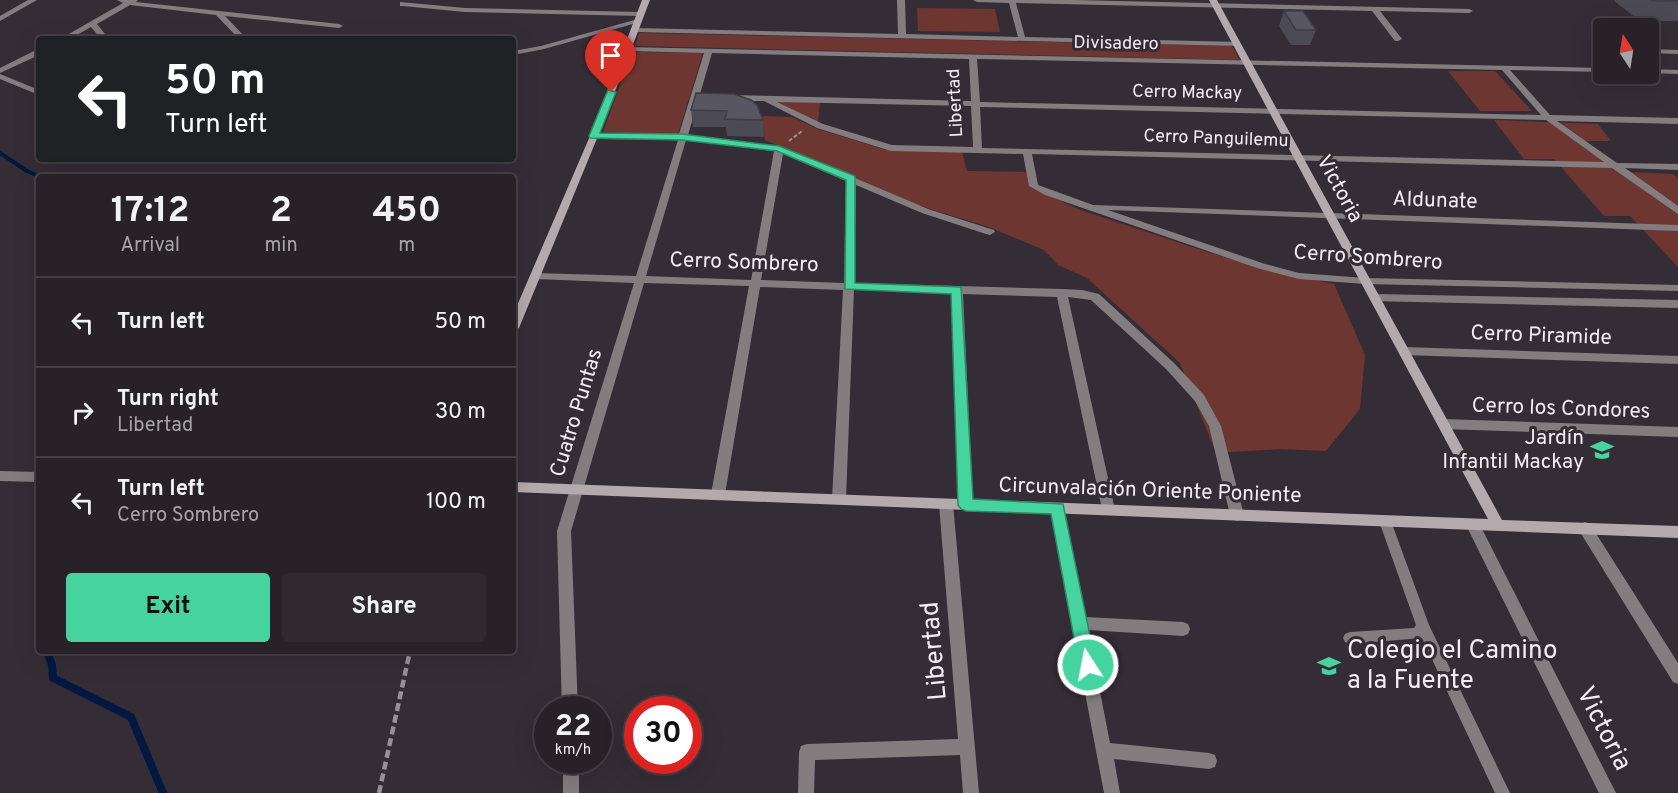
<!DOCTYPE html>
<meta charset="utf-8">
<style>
:root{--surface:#282228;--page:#302a30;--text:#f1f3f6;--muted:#a5a4a8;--line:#443f45;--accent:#45d49f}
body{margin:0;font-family:Overpass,sans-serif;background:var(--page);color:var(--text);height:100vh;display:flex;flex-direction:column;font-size:22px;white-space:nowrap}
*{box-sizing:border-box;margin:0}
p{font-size:20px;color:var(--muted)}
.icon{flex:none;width:33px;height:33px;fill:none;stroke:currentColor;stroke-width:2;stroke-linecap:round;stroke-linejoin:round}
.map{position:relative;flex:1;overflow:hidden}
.sheet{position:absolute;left:36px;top:174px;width:480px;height:480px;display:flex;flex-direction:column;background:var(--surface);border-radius:6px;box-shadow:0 6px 24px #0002,0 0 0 2px var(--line)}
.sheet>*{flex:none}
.banner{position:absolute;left:36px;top:36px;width:480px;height:126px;border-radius:6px;box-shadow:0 6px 24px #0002,0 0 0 2px var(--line);background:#202124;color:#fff;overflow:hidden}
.needle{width:39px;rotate:348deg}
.fabs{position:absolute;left:1593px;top:18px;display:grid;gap:12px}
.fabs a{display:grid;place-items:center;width:66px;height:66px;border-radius:6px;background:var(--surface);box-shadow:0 6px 24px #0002,0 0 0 2px var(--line);font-size:30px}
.speed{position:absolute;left:534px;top:696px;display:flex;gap:12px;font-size:30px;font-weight:700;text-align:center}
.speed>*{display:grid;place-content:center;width:78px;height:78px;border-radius:50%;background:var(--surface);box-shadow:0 6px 24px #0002,0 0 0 2px var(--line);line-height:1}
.speed small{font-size:15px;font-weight:400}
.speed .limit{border:9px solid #d22;background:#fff;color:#111}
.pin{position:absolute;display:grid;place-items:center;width:51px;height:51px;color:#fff;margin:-62px -26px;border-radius:50% 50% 50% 0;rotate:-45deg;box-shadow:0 0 6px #0007}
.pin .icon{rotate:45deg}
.me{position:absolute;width:66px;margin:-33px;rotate:349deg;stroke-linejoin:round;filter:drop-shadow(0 0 4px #0008)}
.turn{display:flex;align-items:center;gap:21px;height:126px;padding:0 30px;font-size:27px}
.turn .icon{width:78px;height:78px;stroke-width:2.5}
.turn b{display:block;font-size:42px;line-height:51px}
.eta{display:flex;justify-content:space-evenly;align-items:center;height:102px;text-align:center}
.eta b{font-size:36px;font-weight:700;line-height:42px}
.action{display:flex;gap:12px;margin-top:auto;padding:12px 30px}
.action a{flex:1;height:69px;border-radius:6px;background:var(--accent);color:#111;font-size:24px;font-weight:700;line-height:69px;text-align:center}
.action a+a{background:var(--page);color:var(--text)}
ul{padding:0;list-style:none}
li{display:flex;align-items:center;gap:18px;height:90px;padding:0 30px;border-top:2px solid var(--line)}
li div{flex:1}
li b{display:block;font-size:22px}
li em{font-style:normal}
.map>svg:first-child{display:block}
.green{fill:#6e3631}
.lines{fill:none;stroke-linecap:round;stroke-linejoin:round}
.stream-far1{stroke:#021840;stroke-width:4}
.stream{stroke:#021840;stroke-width:8}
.path-far1{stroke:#979098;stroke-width:2;stroke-dasharray:4 2;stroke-linecap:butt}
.path{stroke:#979098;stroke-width:4.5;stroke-dasharray:8 4;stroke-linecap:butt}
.lane{fill:#847d80;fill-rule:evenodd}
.street{fill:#847d80;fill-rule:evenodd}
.secondary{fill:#b4a9ad;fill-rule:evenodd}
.wall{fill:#4c4a54}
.building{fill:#585662;stroke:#3e3c45;stroke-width:1.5}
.route{fill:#45d49f;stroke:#2d8a67;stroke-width:1.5}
.labels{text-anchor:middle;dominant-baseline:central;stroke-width:6;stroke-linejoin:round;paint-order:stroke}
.far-street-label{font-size:18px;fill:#f2edf3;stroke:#352d36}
.street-label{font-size:21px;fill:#f2edf3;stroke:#352d36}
.poi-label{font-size:21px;fill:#f2edf3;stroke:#352d36;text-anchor:end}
.near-street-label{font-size:26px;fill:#f2edf3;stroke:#352d36}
.near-poi-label{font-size:26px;fill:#f2edf3;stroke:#352d36;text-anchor:start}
</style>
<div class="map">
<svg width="1678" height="793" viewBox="0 0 1678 793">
<rect width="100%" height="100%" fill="#352d36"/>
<g class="green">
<polygon points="917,8 995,9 1000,32 918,31"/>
<polygon points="639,33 1232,46 1240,60 635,46"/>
<polygon points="632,52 703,53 678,134 603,132"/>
<polygon points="1448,71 1495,71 1532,111 1480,111"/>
<polygon points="774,101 820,101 818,123"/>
<polygon points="762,116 792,117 815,128 886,150 962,152 967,171 1026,172 1030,187 1080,210 1201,250 1274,272 1334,284 1365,355 1360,409 1326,451 1280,449 1216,453 1180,363 1087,278 1058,265 1044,250 989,227 914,204 765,140"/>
<polygon points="1494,120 1598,124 1611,141 1582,141 1628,172 1673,174 1678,178 1678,267 1630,216 1604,216 1554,159 1524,159"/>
</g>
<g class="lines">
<polyline class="stream-far1" points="0,153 27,171 41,177"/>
<polyline class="stream" points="47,651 52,665 53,678 131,717 163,793"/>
<polyline class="path-far1" points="789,141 802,131"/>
<polyline class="path" points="379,793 410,651"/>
<g class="lane">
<polygon points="638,19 640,20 640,22 544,49 513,55 513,51 541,46"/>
<polygon points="1648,49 1678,50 1678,54 1648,53"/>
<polygon points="0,74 39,90 39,95 0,79"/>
<polygon points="1385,516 1389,518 1391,521 1429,625 1510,793 1495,793 1422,638 1350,644 1345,642 1343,638 1345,634 1350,632 1414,628 1416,625 1379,521 1381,518"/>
</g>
<g class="street">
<polygon points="28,0 37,0 0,21 0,16"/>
<polygon points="117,0 138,0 136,2 339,24 343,26 339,28 225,16 247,39 239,39 216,15 130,5 97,24 109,39 101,39 91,27 70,39 60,39 123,3"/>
<polygon points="897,0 905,0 906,34 1018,37 1009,3 977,2 973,0 1073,0 1469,9 1473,11 1469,13 1380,11 1402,39 1398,41 1395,41 1372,11 1016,3 1025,37 1240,42 1240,46 1237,46 635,32 631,30 635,28 898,34"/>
<polygon points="400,2 465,8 640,12 644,14 640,16 465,12 403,6 400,6"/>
<path d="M625,47l979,21v4l-94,-2 40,45 128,3v6l-121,-3 60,42 61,1v6l-53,-2 53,38v8l-66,-46 -580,-14 6,31 55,20 585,20v6l-570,-21 157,54 34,9 66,5 313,7v6l-313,-7 -66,-5 -42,-11 -212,-73 -16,-9 -6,-32 -132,-3 -74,-23 -53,-27h-33l-4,-3 4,-3 240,6 -2,-42 -257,-6 -24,82 94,12 146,62 66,21 1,2 -5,3 -4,-1 -64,-21 -66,-28 -2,98 208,6 20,1 17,4 75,69 30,32 17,31 23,89 -2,4 -5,2 -5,-2 -2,-4 -21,-89 -14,-25 -29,-32 -75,-69 -23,-3 47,213 -2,4 -5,1 -5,-1 -46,-217 -94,-3 10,211 -2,4 -5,1 -5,-1 -2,-4 -7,-212 -98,-3 -8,209 -2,4 -5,1 -5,-1 -2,-4 11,-209 -83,-3 -35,207 -2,4 -5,1 -5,-1 -2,-4 38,-208 -105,-3 -73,248 7,179h-16l-5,-179 77,-248 -98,-4 -5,-3 5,-3 100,3 42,-136 -84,-1 -4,-3 4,-3 85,1 25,-81 -76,-2h-3zM977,59l525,11 39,45 -561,-13zM777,102l194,4 2,41 -81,-2 -69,-21zM980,107l566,13 58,42 -622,-14zM686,140l88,11 -23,129 -105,-4zM783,154l63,27 -2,102 -83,-3z"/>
<polygon points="36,50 39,50 39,55 0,73 0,68"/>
<polygon points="1648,69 1678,70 1678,74 1648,73"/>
<polygon points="1375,294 1678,300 1678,308 1371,301 1370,298"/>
<polygon points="1404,347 1678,356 1678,364 1404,355 1398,351"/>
<polygon points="1443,419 1678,427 1678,437 1443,429 1439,427 1437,424 1439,421"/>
<polygon points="0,471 39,472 39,482 0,481"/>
<polygon points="946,499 951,500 953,504 979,793 963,793 960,755 815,760 814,793 798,793 799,752 801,746 807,744 958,739 939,504 941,500"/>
<polygon points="1057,503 1062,504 1064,508 1085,617 1183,622 1188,624 1190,629 1188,634 1183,636 1088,630 1110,743 1209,753 1215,755 1217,761 1215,767 1209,769 1114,759 1120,793 1104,793 1050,508 1052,504"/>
<polygon points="1473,519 1478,521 1616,793 1599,793 1466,525 1468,521"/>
<polygon points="1585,522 1590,524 1678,663 1678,684 1673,682 1580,532 1578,528 1580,524"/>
<rect x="563" y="760" width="16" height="33"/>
</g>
<g class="secondary">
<polygon points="642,0 650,0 598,136 519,328 513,332 513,315 590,136"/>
<polygon points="1209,0 1217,0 1502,520 1678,526 1678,538 513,492 513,482 1488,519"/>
</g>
</g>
<g class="wall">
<polygon points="1615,0 1678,0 1678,21 1640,21 1614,1"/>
<polygon points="1284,11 1316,30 1310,45 1291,45 1279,26"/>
<polygon points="696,93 763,120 764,137 727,136 726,127 693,127 691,110"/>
</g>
<g class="building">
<polygon points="1651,0 1678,0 1678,1 1653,1"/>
<polygon points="1284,11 1303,11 1316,30 1296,30"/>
<polygon points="696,93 734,94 751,100 757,105 763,120 725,119 727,111 691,110"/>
</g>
<polygon class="route" points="608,90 616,92 600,133 682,134 779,146 855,176 855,283 961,287 973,499 1063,504 1096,665 1094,671 1088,673 1081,671 1079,665 1051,514 966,511 961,509 958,505 951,294 845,289 846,180 777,151 682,140 590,138 589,136"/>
<defs>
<g id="school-bare" transform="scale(1.8)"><path d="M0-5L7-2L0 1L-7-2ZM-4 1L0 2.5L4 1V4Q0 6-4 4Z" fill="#45d49f" stroke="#352d36" stroke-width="2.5" paint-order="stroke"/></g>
</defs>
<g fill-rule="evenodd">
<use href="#school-bare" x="1602" y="450"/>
<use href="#school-bare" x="1329" y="666"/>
</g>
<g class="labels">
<g class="far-street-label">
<text transform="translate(1116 44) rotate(1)">Divisadero</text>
<text transform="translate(1187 93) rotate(1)">Cerro Mackay</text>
<text transform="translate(956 103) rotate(-93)">Libertad</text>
<text transform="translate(1216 139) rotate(2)">Cerro Panguilemu</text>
</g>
<g class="street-label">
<text transform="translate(1339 189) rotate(61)">Victoria</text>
<text transform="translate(1435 201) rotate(2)">Aldunate</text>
<text transform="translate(1368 258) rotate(4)">Cerro Sombrero</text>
<text transform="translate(744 263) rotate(2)">Cerro Sombrero</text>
<text transform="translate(1541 336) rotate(2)">Cerro Piramide</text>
<text transform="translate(1561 409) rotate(2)">Cerro los Condores</text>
<text transform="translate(577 413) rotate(-73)">Cuatro Puntas</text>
<text transform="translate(1150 491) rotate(2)">Circunvalación Oriente Poniente</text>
</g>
<g class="poi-label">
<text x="1584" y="438">Jardín<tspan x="1584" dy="24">Infantil Mackay</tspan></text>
</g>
<g class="near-street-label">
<text transform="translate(935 651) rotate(-95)">Libertad</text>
<text transform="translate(1603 729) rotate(63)">Victoria</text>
</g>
<g class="near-poi-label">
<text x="1347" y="651">Colegio el Camino<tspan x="1347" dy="30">a la Fuente</tspan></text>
</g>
</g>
</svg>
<div class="fabs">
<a><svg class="needle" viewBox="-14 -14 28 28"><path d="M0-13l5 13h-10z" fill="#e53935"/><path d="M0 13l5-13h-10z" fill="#a5a4a8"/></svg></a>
</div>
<div class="speed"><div>22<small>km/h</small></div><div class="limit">30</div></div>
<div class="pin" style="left:611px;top:92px;background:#d93025"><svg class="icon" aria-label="arrive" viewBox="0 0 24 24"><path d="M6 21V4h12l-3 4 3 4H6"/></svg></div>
<svg class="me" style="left:1088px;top:665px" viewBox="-20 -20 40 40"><circle r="17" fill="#45d49f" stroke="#fff" stroke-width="3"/><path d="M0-11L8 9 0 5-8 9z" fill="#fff"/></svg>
<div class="banner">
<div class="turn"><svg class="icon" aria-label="left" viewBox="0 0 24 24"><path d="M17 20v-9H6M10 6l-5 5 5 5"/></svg><div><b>50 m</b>Turn left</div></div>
</div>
<section class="sheet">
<div class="eta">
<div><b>17:12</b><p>Arrival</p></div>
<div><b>2</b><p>min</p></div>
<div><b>450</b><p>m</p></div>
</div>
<ul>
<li><svg class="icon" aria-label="left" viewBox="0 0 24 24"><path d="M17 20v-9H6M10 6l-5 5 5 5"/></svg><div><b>Turn left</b></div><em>50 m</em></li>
<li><svg class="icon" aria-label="right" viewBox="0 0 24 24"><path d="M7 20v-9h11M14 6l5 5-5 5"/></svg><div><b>Turn right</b><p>Libertad</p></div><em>30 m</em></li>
<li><svg class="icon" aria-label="left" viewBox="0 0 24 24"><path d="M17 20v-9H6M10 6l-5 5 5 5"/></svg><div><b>Turn left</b><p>Cerro Sombrero</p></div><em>100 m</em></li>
</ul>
<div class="action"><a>Exit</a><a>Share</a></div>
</section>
</div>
